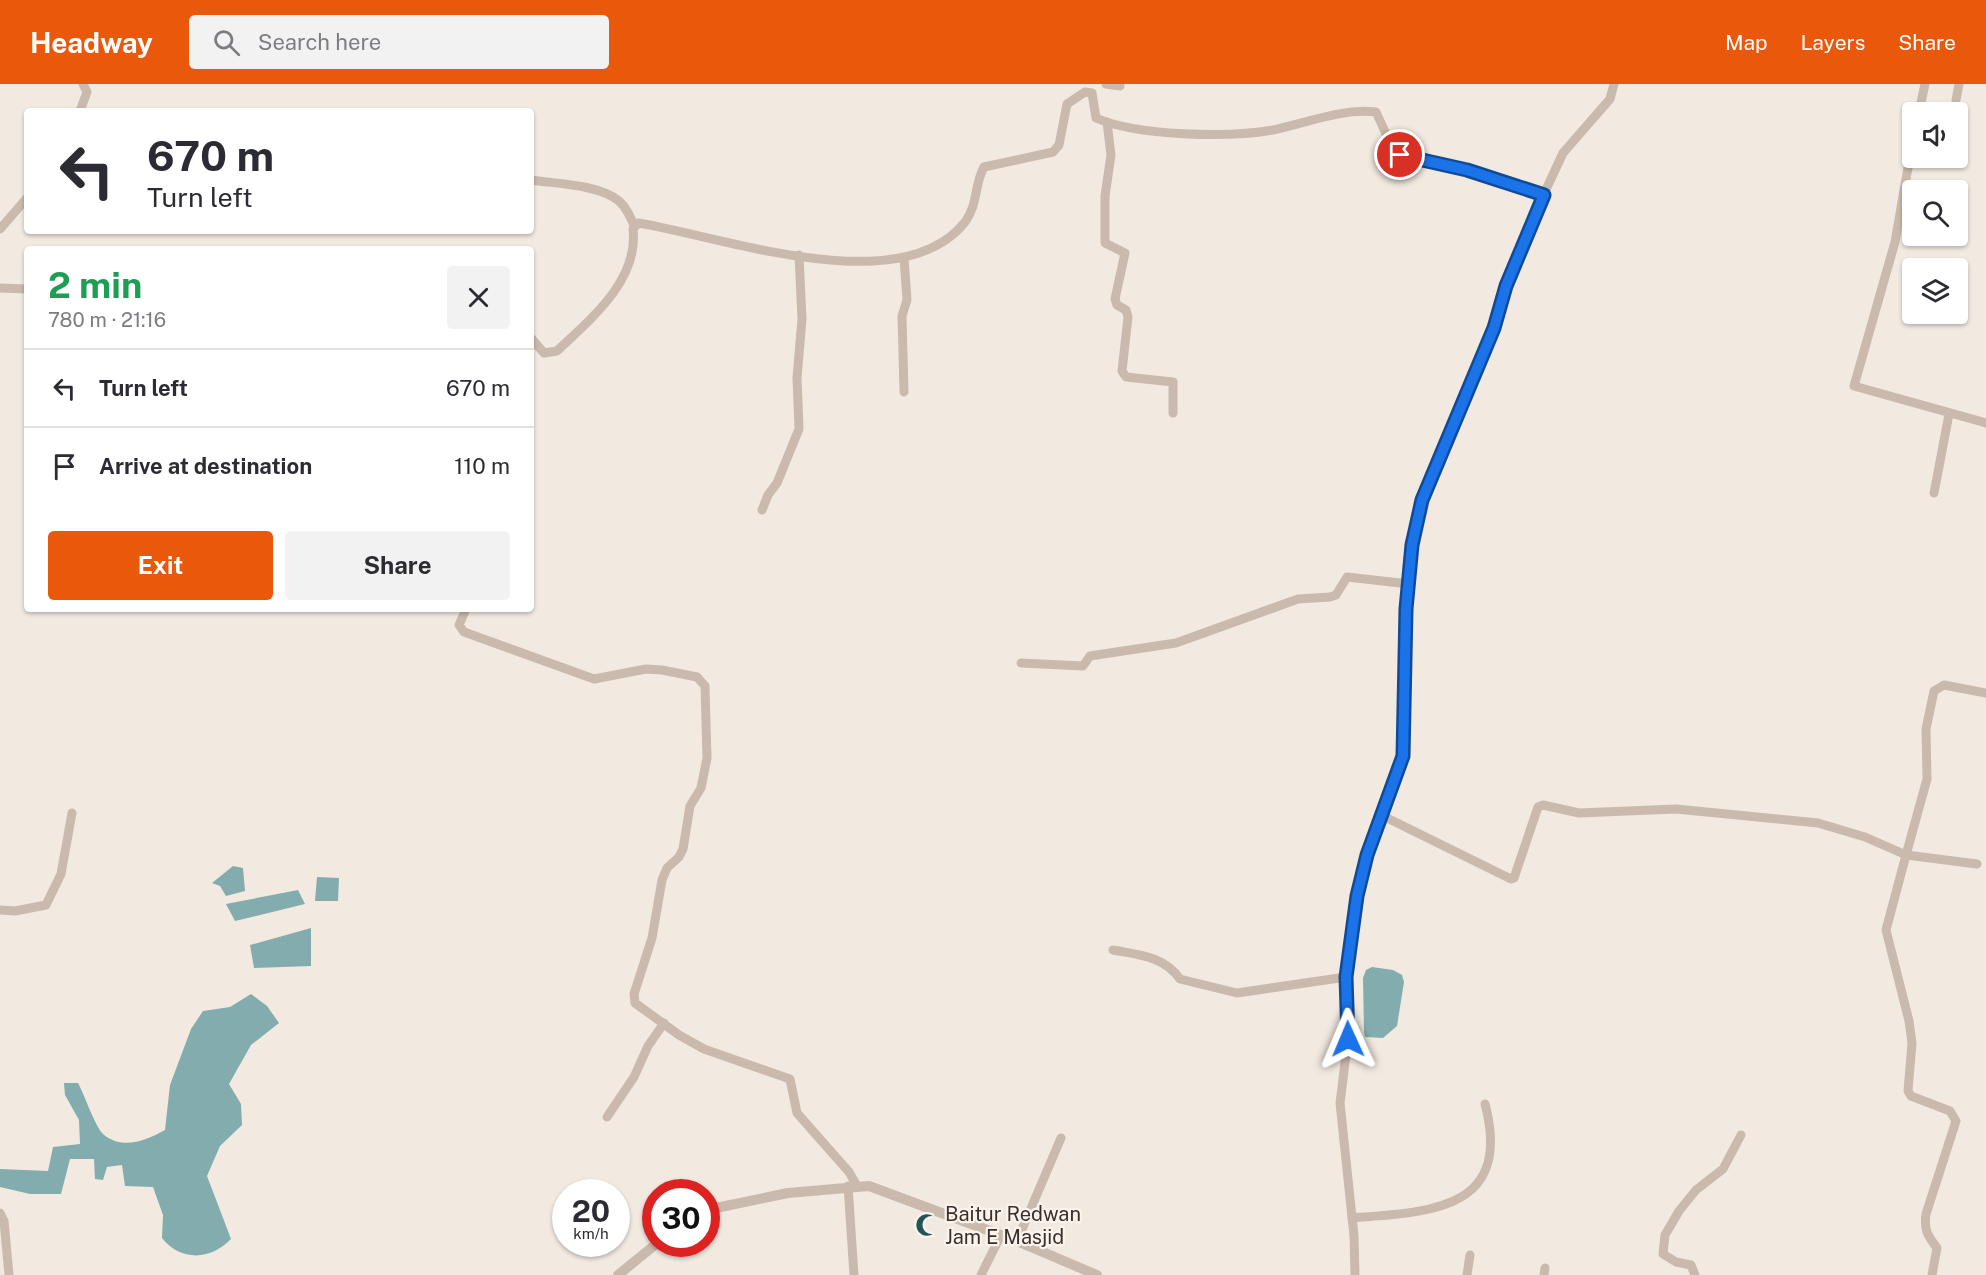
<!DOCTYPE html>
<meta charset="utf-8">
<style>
:root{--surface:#fff;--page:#f2f2f3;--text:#2b2b33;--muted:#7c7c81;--line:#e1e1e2;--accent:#ea580c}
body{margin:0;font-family:"Public Sans",sans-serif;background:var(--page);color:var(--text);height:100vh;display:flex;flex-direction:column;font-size:22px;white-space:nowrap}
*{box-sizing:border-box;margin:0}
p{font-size:20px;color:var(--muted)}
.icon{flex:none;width:33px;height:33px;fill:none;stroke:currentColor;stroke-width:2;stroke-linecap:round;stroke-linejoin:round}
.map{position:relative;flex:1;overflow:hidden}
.details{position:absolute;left:24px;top:162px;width:510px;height:366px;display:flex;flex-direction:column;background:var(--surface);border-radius:6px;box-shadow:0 2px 4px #0004}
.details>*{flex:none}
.hud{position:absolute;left:24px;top:24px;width:510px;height:126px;border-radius:6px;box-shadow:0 2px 4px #0004;background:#fff;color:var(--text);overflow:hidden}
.controls{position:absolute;left:1902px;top:18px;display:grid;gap:12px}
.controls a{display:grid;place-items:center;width:66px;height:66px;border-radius:6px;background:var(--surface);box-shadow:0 2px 4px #0004;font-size:30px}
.speed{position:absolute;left:552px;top:1095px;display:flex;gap:12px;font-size:30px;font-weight:700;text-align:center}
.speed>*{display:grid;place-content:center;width:78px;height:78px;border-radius:50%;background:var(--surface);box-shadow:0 2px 4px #0004;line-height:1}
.speed small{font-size:15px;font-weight:400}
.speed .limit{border:9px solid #d22;background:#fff;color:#111}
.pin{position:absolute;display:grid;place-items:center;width:51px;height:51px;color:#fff;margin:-26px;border:3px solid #fff;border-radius:50%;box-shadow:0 2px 6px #0007}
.me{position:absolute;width:66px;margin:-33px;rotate:359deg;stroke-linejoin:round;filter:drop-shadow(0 0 4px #0008)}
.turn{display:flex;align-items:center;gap:21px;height:126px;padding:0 24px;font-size:27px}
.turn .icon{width:78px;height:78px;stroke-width:2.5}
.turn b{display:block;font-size:42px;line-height:51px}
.round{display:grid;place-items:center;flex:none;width:63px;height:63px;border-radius:6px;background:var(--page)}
.overview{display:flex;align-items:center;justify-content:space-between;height:102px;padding:0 24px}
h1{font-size:36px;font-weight:700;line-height:45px;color:#1e9e55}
.cta{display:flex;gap:12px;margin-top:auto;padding:12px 24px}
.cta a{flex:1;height:69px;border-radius:6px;background:var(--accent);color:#fff;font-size:24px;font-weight:700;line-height:69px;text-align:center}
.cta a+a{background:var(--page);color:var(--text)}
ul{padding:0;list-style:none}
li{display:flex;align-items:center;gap:18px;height:78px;padding:0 24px;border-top:2px solid var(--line)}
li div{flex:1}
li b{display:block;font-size:22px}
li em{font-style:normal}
header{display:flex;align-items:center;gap:36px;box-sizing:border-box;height:84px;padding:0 30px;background:var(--accent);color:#fff}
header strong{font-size:28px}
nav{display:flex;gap:33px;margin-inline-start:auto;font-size:21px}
.search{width:420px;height:54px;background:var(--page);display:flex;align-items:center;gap:15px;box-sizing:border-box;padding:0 21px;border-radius:6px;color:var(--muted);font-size:22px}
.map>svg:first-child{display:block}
.water{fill:#82acad}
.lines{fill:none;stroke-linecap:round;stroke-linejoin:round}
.minor{stroke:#cabaad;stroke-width:9}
.tertiary{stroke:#cabaad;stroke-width:10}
.route-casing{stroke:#114b97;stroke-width:15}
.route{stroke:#1a73e8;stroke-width:10}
.labels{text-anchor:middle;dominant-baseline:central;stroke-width:4.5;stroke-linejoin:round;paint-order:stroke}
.poi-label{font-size:20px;fill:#392f2b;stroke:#faf4ed;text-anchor:start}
</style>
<header>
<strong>Headway</strong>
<div class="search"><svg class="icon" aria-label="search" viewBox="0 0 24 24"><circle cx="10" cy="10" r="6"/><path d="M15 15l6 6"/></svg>Search here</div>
<nav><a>Map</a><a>Layers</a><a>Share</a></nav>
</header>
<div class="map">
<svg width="1986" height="1191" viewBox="0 0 1986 1191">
<rect width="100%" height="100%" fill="#f2eae1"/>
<g class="water">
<polygon points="233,782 243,784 245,807 226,812 220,802 212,799"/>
<polygon points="317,793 339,794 338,817 315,817"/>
<polygon points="298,806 305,820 235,837 226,820"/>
<polygon points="311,844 311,882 254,884 250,861"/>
<polygon points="1372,883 1393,886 1402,891 1404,898 1397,942 1383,954 1365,953 1364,948 1363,894 1366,886"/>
<path d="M251,910l16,12 12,17 -28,22 -22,39 12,20 1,21 -22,21 -13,30 24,63c-20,21 -50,23 -69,-1l1,-23 -10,-28 -28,-1 -3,-21 -15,2 -4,13 -8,-1 -1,-20h-24l-9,35h-31l-30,-7v-18l48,2 5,-24 27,-3 -1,-24 -14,-25 -1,-12h14c6,11 17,43 25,51 19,17 44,6 62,-4l5,-45 21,-56 12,-18 27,-4z"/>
</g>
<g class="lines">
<g class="minor">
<polyline points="1106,0 1120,2"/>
<polyline points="1956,16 1959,0"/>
<polyline points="80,27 87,8 83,0"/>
<polyline points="1919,28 1925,0"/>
<polyline points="1107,38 1111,71 1105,112 1105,159 1125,169 1115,215 1117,221 1126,226 1128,233 1122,287 1126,293 1173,298 1173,329"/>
<polyline points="1912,61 1895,158 1854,302 1986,339"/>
<path d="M531,96c25,4 67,4 88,21 7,6 11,15 15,24"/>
<polyline points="0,145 27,114"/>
<polyline points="0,204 27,205"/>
<path d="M531,254l13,15 13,-2c34,-32 82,-71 76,-122l5,-6c83,13 263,80 327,-1 13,-17 9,-37 19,-55l69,-15 6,-7 8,-41 18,-12 7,1 4,25c41,18 133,20 177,12 33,-7 69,-22 103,-18l16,35 8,8 67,15 77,25"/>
<polyline points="904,308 902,232 907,216 904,174"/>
<polyline points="1934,409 1949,330"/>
<polyline points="762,426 768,411 777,399 799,345 797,294 802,235 799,171"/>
<polyline points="466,525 459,541 464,548 594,595 646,585 662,586 697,593 705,602 707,674 701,704 690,722 683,765 679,773 667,784 662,796 652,854 634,910 635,919 679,951 704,965 790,995 797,1029 849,1088 857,1102"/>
<polyline points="1021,579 1083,582 1090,572 1176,559 1298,515 1330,513 1336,511 1347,493 1409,500"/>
<path d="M1383,732l128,63 3,-1 24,-71 5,-2 36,8 97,-4 142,14 47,14 41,18 -20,75 23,91 3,22 -4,48 3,5 39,15 6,10 -30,93c-2,16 1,21 11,34l-5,27"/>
<polyline points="1977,780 1906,771 1927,695 1926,645 1934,607 1944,601 1986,609"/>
<polyline points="0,826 15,827 46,821 61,790 72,729"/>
<path d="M1113,866c26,5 51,6 67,29l57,14 109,-16"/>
<polyline points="607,1033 634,993 648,962 664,939"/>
<polyline points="848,1102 854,1191"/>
<polyline points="0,1129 4,1137 9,1191"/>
<path d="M1352,1134c79,-6 161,-8 133,-114"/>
<polyline points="1017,1157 1061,1054"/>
<polyline points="981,1191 1000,1153"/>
<polyline points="1355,1191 1354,1152 1340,1019 1348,955 1346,893 1350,850 1367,771 1403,672 1406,525 1411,461 1422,416 1495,244 1506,202 1536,127 1563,69 1610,15 1614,0"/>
<polyline points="1467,1191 1470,1171"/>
<polyline points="1544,1191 1545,1184"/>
<polyline points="1695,1191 1691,1181 1676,1178 1663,1170 1665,1151 1679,1127 1696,1106 1723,1085 1741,1051"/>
</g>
<g class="tertiary">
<polyline points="706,1130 716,1124 788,1109 869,1102 1017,1157 1097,1191"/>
<polyline points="618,1191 656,1160"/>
</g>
</g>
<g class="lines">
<g class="route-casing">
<polyline id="route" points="1348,955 1346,893 1357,812 1367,771 1403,672 1406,525 1412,461 1422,416 1494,244 1506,202 1544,111 1467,86 1400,71"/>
</g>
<use href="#route" class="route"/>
</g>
<defs>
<g id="mosque-bare" transform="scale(1.8)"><path d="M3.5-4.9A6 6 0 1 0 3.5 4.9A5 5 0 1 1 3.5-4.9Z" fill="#235558" stroke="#faf4ed" stroke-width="2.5" paint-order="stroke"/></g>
</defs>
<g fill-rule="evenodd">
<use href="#mosque-bare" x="927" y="1141"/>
</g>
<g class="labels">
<g class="poi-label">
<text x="945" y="1130">Baitur Redwan<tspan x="945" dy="23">Jam E Masjid</tspan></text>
</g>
</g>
</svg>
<div class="controls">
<a><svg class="icon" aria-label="sound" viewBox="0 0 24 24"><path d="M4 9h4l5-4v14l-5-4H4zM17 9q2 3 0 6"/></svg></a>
<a><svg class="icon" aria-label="search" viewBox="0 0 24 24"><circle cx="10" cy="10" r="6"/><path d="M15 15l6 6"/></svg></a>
<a><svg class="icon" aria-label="layers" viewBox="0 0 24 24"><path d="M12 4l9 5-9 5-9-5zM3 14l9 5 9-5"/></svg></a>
</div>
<div class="speed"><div>20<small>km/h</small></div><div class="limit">30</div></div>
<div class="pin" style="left:1400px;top:71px;background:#d93025"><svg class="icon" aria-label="arrive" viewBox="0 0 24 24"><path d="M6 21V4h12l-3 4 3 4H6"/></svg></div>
<svg class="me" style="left:1348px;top:955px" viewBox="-20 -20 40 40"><path d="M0-17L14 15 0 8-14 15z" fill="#1a73e8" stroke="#fff" stroke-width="4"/></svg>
<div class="hud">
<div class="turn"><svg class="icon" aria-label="left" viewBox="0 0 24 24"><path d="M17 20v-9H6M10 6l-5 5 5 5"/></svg><div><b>670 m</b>Turn left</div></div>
</div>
<section class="details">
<div class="overview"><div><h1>2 min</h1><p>780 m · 21:16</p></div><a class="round"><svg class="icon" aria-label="close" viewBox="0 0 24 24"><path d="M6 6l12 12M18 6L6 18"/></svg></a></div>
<ul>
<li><svg class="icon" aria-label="left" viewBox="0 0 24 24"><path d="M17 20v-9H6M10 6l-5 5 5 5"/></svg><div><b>Turn left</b></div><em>670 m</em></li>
<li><svg class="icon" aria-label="arrive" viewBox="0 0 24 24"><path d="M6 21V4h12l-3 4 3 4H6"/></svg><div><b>Arrive at destination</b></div><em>110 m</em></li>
</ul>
<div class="cta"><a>Exit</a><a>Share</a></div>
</section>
</div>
